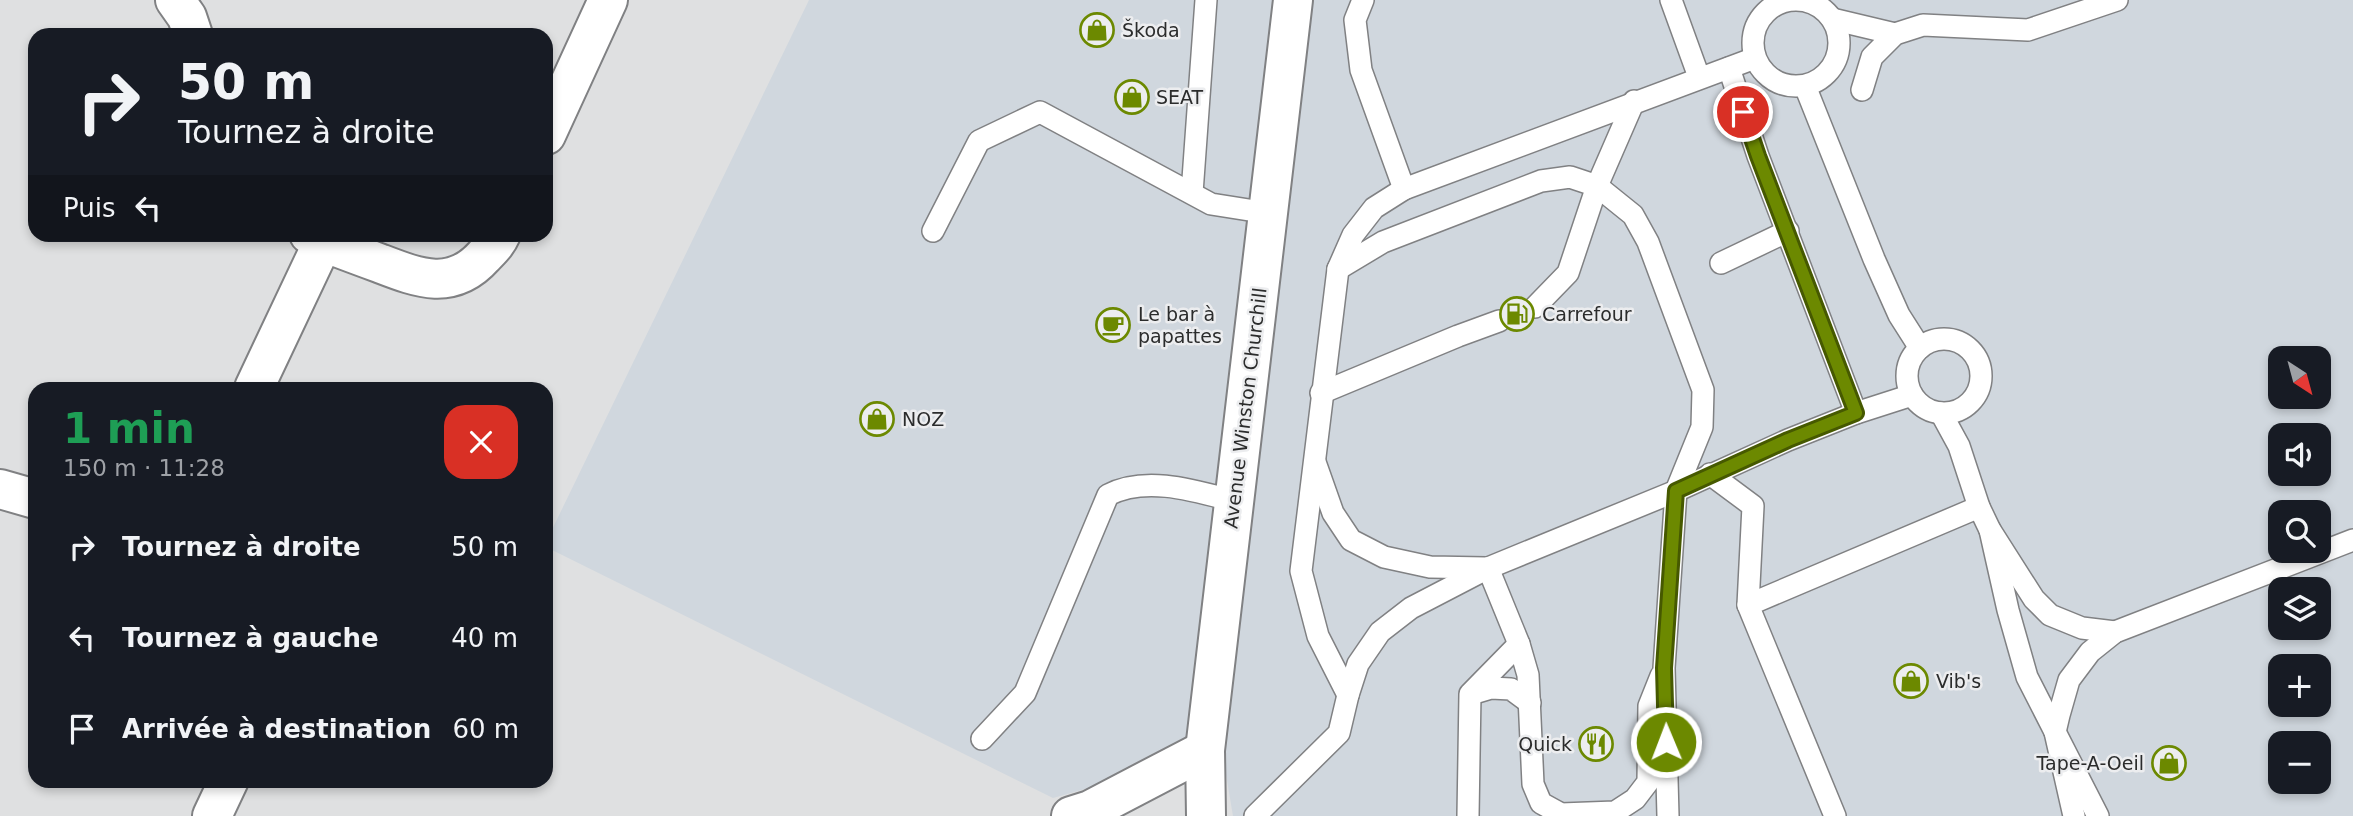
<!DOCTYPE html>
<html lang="fr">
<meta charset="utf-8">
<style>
:root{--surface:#171b24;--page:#20242c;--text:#f1f3f6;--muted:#9ea1a6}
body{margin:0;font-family:"DejaVu Sans",sans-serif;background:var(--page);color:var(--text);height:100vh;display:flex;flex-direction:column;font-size:26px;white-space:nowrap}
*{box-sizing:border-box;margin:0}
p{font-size:23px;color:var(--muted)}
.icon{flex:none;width:38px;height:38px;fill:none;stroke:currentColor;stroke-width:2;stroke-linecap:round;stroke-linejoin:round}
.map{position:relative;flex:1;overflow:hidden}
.side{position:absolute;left:28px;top:382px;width:525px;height:406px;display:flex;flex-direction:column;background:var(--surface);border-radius:21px;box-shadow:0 4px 10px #0003}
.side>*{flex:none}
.top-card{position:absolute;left:28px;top:28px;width:525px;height:214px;border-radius:21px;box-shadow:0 4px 10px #0003;background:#171b24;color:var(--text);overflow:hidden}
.needle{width:46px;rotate:144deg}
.buttons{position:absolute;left:2268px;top:346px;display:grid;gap:14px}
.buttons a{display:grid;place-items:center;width:63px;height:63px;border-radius:14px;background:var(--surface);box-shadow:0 4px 10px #0003;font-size:35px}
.pin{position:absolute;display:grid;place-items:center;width:60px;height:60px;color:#fff;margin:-30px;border:4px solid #fff;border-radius:50%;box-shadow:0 2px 7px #0007}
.me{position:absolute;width:77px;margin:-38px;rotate:359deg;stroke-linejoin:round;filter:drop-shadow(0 0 5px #0008)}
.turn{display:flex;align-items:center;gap:24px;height:147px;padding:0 35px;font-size:32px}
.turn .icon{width:91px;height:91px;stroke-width:2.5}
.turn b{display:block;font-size:49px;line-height:60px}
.then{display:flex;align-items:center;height:66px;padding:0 35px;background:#0003;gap:14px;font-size:26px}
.round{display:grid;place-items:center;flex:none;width:74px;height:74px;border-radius:21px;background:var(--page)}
.overview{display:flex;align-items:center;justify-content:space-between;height:119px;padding:0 35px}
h1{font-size:42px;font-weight:800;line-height:52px;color:#1e9e55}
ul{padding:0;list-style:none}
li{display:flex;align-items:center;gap:21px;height:91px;padding:0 35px}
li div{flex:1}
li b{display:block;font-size:26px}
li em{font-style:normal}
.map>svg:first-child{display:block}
.built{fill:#d0d7de;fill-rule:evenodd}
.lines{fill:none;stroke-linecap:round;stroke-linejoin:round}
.lane-casing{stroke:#808183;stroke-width:24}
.street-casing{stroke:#808183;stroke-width:42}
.primary-casing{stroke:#808183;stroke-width:42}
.lane{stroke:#fff;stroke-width:21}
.street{stroke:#fff;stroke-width:38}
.primary{stroke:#fff;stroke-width:38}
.route-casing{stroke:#465900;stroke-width:18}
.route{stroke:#6c8900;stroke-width:12}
.labels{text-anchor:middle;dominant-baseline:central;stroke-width:5;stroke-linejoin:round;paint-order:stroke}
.poi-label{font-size:19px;fill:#2b2c2c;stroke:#ecedef;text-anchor:start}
.street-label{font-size:19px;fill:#2b2c2c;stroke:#ecedef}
</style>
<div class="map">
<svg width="2353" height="816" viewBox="0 0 2353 816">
<rect width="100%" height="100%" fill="#dfe0e1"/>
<path class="built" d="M809,0h1544v816h-1120l-11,-65 -169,47 -507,-251v-5zM2280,359h39v38h-39zM2280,436h39v38h-39zM2280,513h39v38h-39zM2280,590h39v38h-39zM2280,667h39v38h-39zM2280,744h39v38h-39z"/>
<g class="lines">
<g class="lane-casing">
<g id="lane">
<polyline points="1363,0 1355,20 1361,70 1404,189"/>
<polyline points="1671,0 1699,77"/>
<circle cx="1796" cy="43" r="43"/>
<polyline points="1832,19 1895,34"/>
<polyline points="1729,68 1758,156 1856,413"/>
<polyline points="1805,86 1874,259 1899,315 1920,348"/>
<polyline points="1862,90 1872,57 1895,34 1923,25 2028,30 2117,0"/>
<polyline points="1192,193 1206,0"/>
<polyline points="933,231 979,141 1040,112 1211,204 1268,213"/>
<polyline points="1721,263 1788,231"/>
<polyline points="1338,269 1383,242 1541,181 1570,177 1597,186 1633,215 1648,242 1703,390 1702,427 1676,491 1664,668 1668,816"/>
<polyline points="1535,307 1568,273 1597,186 1634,101"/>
<circle cx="1944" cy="376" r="37"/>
<polyline points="1321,393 1458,336 1499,321"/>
<polyline points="1941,413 1959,446 1979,507 1990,530 2034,599 2050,615 2082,628 2115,632"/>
<polyline points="1315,462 1333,513 1351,540 1384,557 1430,567 1486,568"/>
<polyline points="1710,474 1753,506 1748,605"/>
<polyline points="1990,530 2008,610 2027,677 2098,816"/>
<polyline points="1488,568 1519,644 1528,675 1533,784 1541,803 1561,814 1615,812 1635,799 1648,782 1649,706 1661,676"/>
<polyline points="1471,694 1491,688 1511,689 1530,703"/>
<polyline points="1348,695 1318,636 1301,571 1338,269 1353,235 1374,208 1404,189 1755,58"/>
<path d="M982,739l43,-46 83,-198c38,-20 88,-4 126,6"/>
<polyline points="1255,816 1339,733 1348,695 1358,664 1380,632 1411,608 1488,568 1676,491 1788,440 1856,413 1912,395"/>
<polyline points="1468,816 1470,694 1519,644"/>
<polyline points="1835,816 1748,605 1979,507"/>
<polyline points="2074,816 2055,732 2059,715 2069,680 2090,652 2115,632 2353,540"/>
</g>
</g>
<g class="street-casing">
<g id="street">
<polyline points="175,0 187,17 193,35"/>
<polyline points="546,135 608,0"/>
<path d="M309,234l14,8c18,7 37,14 56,21 39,15 73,29 105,-7 7,-7 13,-13 17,-22"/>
<polyline points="254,388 323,242"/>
<polyline points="0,489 35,499"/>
<polyline points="212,816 229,780"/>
<polyline points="1206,816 1205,750 1293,0"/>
</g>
</g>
<g class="primary-casing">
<polyline id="primary" points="1071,816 1090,810 1205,750"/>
</g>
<use href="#lane" class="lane"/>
<use href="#street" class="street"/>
<use href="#primary" class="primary"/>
</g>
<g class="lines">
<g class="route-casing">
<polyline id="route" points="1666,742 1664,668 1676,491 1788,440 1856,413 1758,156 1743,112"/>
</g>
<use href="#route" class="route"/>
</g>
<defs>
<g id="shop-ring" transform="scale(1.75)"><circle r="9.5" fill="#ecedef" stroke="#6c8900" stroke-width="1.5"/><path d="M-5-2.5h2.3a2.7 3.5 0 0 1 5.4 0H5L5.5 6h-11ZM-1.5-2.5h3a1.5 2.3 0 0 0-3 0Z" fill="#6c8900"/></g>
<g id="fuel-ring" transform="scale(1.75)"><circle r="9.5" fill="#ecedef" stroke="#6c8900" stroke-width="1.5"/><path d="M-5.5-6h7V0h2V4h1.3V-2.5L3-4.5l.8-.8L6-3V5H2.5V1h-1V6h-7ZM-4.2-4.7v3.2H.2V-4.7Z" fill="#6c8900"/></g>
<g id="cafe-ring" transform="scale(1.75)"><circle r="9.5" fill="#ecedef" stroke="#6c8900" stroke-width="1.5"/><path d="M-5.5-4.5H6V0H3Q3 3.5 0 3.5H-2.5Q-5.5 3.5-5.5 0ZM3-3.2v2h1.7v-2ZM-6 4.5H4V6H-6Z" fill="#6c8900"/></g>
<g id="restaurant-ring" transform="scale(1.75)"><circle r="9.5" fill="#ecedef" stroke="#6c8900" stroke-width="1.5"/><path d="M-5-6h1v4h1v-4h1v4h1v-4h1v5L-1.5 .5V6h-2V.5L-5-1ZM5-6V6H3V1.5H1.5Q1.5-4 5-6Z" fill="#6c8900"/></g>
</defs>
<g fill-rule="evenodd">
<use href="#shop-ring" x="1097" y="30"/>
<use href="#shop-ring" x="1132" y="97"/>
<use href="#fuel-ring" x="1517" y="314"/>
<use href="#cafe-ring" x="1113" y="325"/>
<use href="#shop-ring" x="877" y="419"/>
<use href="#shop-ring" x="1911" y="681"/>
<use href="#restaurant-ring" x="1596" y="744"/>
<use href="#shop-ring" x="2169" y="763"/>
</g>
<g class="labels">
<g class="poi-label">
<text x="1122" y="30">Škoda</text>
<text x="1156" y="97">SEAT</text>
<text x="1138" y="314">Le bar à<tspan x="1138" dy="22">papattes</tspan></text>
<text x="1542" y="314">Carrefour</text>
<text x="902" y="419">NOZ</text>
<text x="1936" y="681">Vib's</text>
<text x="1572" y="744" text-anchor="end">Quick</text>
<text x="2144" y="763" text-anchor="end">Tape-A-Oeil</text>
</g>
<g class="street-label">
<text transform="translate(1245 408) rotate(-83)">Avenue Winston Churchill</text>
</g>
</g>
</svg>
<div class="buttons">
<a><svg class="needle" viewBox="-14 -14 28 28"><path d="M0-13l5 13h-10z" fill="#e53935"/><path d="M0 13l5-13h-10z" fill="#9ea1a6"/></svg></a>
<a><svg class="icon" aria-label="sound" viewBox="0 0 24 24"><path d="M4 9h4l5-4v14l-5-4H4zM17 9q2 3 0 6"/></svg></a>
<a><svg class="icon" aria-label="search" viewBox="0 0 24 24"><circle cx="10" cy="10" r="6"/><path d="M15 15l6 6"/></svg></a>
<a><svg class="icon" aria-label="layers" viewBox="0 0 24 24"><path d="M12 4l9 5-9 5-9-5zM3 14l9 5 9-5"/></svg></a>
<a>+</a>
<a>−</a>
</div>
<div class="pin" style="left:1743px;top:112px;background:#d93025"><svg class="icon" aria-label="arrive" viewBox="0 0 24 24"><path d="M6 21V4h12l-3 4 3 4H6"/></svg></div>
<svg class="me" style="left:1666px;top:742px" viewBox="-20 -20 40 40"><circle r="17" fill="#6c8900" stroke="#fff" stroke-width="3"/><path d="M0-11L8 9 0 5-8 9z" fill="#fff"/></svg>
<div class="top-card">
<div class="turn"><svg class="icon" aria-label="right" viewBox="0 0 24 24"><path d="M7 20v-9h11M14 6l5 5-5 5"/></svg><div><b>50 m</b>Tournez à droite</div></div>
<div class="then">Puis<svg class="icon" aria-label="left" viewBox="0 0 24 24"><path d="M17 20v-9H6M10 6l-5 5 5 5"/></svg></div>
</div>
<section class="side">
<div class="overview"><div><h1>1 min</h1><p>150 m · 11:28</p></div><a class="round" style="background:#d93025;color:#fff"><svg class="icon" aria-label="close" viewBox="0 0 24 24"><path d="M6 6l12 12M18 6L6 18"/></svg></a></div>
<ul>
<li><svg class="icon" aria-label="right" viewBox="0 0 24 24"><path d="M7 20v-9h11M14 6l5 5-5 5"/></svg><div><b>Tournez à droite</b></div><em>50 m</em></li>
<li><svg class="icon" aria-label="left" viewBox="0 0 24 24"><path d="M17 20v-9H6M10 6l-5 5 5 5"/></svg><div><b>Tournez à gauche</b></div><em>40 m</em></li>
<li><svg class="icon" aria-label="arrive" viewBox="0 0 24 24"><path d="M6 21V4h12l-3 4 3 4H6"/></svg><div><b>Arrivée à destination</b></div><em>60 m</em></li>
</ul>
</section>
</div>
